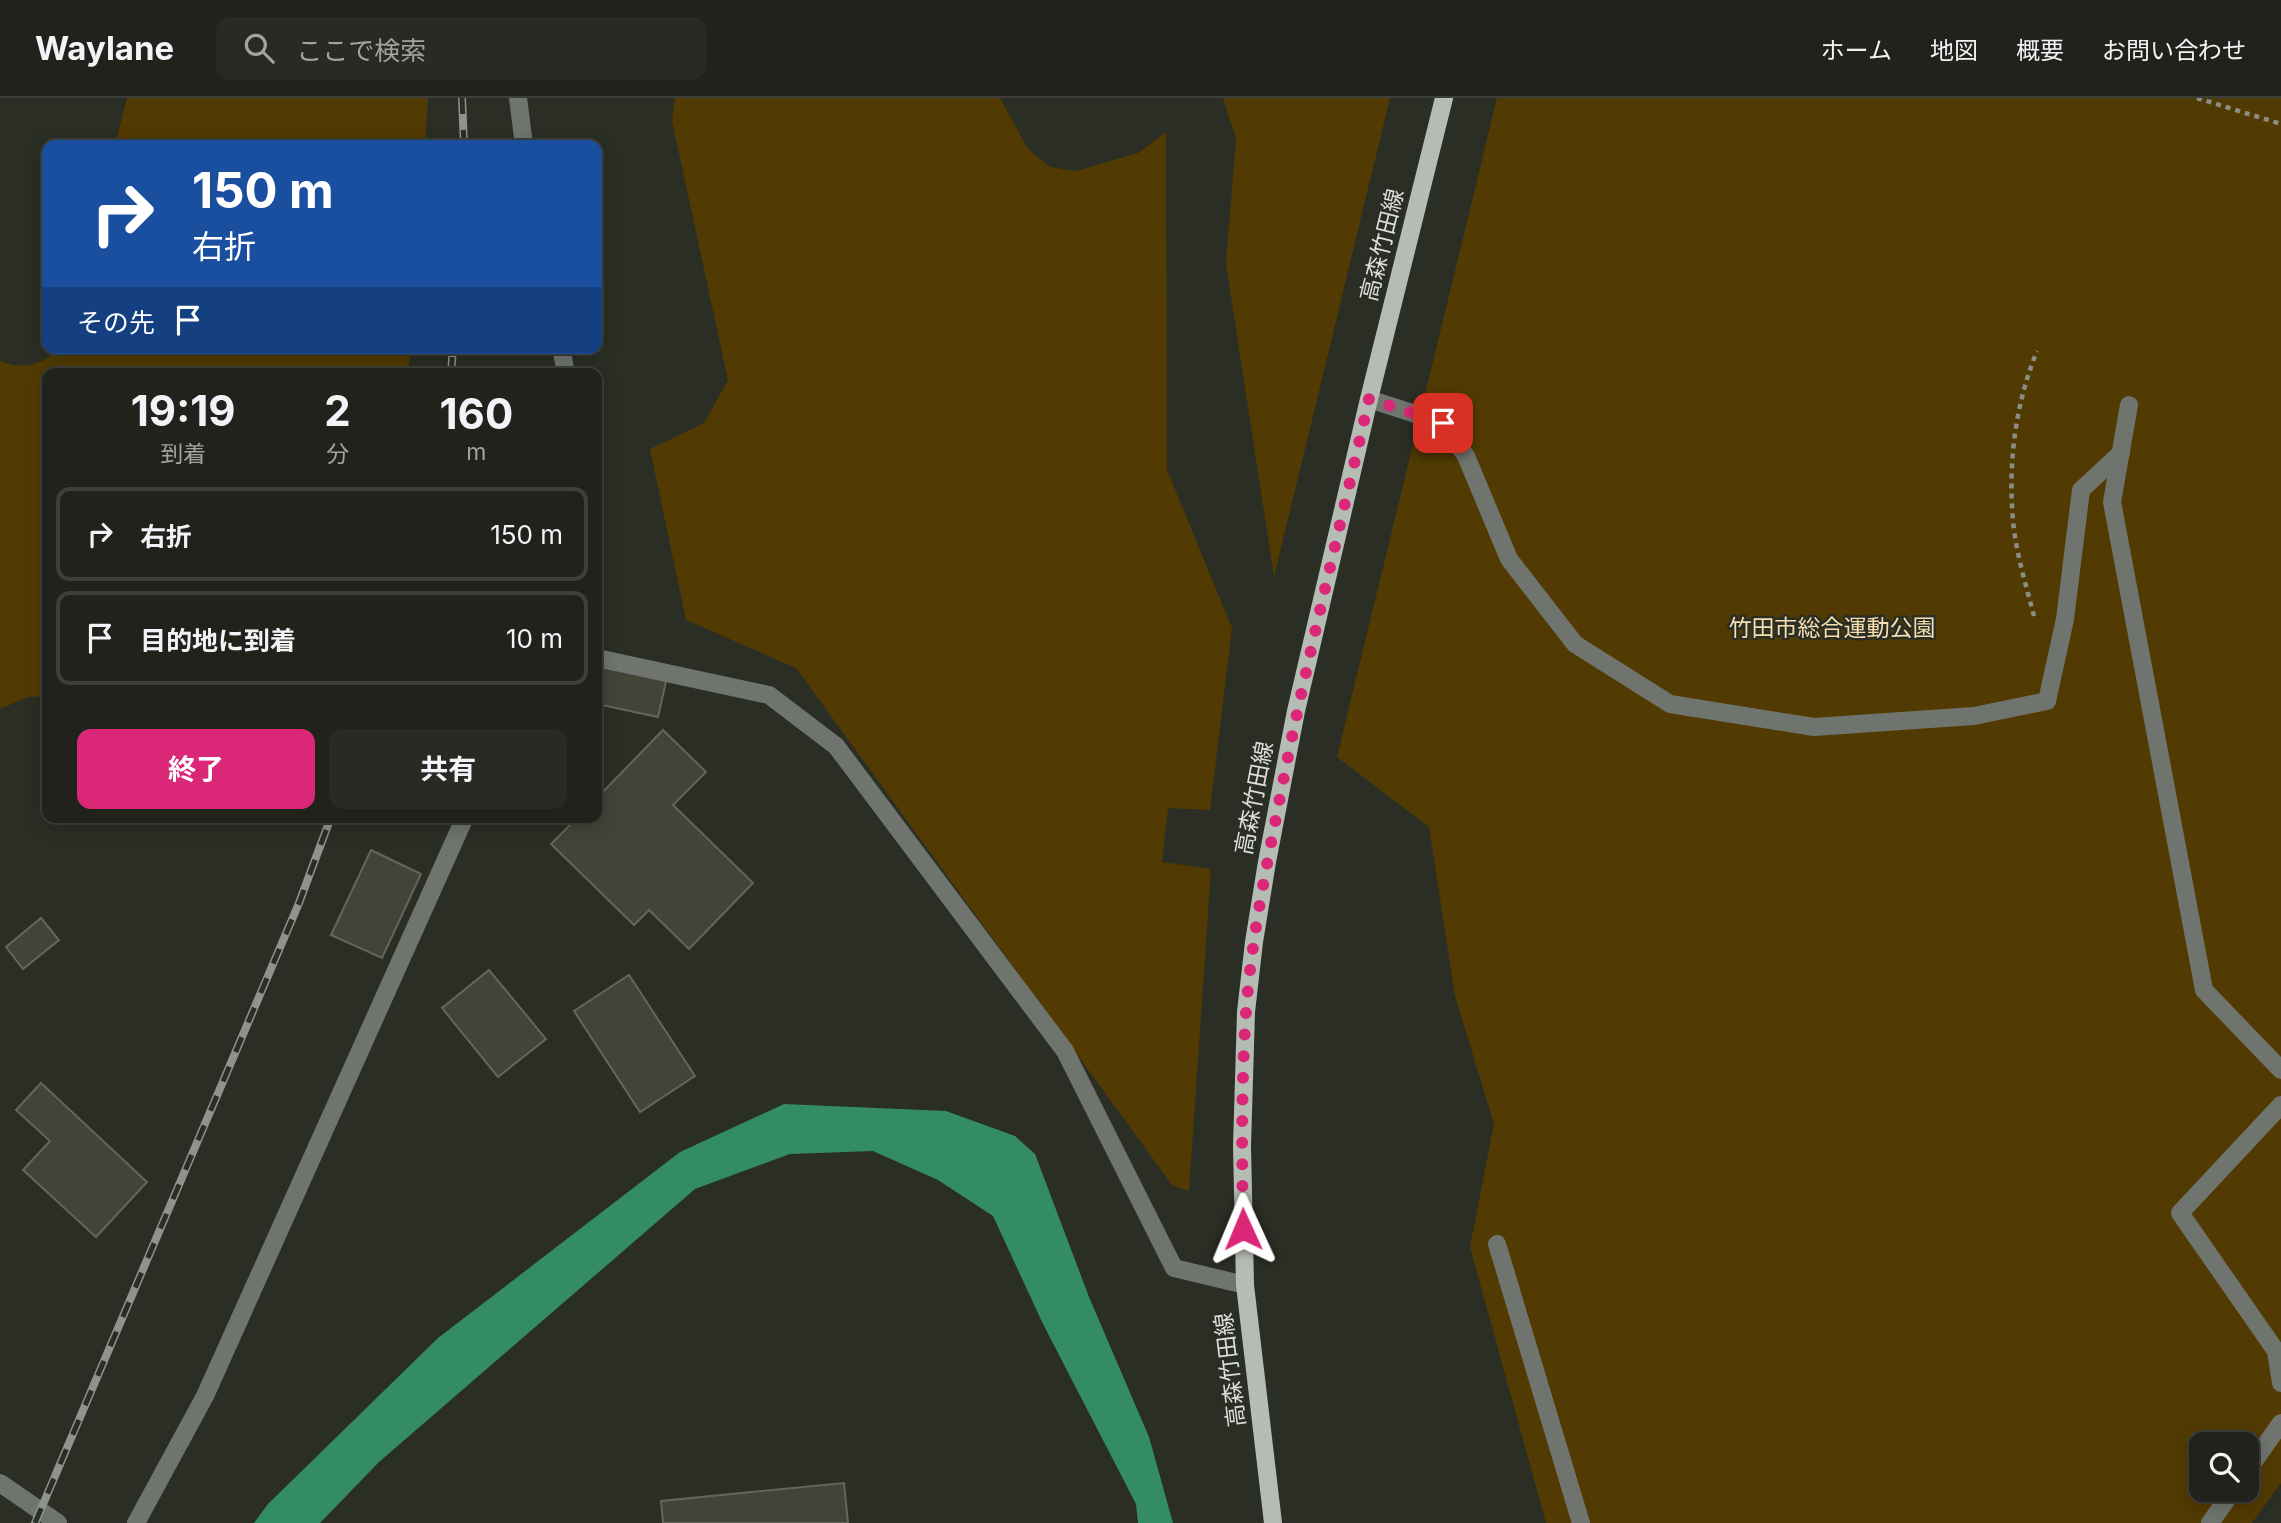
<!DOCTYPE html>
<html lang="ja">
<meta charset="utf-8">
<style>
:root{--surface:#20221b;--page:#282a24;--text:#f1f3f6;--muted:#a2a4a3;--line:#3d3f3a;--accent:#db2777}
body{margin:0;font-family:Inter,"Noto Sans JP",sans-serif;background:var(--page);color:var(--text);height:100vh;display:flex;flex-direction:column;font-size:26px;white-space:nowrap}
*{box-sizing:border-box;margin:0}
p{font-size:23px;color:var(--muted)}
.icon{flex:none;width:38px;height:38px;fill:none;stroke:currentColor;stroke-width:2;stroke-linecap:round;stroke-linejoin:round}
.map{position:relative;flex:1;overflow:hidden}
.drawer{position:absolute;left:42px;top:270px;width:560px;height:455px;display:flex;flex-direction:column;background:var(--surface);border-radius:14px;box-shadow:0 4px 18px #0003,0 0 0 2px var(--line)}
.drawer>*{flex:none}
.banner{position:absolute;left:42px;top:42px;width:560px;height:214px;border-radius:14px;box-shadow:0 4px 18px #0003,0 0 0 2px var(--line);background:#1a4fa0;color:#fff;overflow:hidden}
.buttons{position:absolute;left:2189px;top:1334px;display:grid;gap:14px}
.buttons a{display:grid;place-items:center;width:70px;height:70px;border-radius:14px;background:var(--surface);box-shadow:0 4px 18px #0003,0 0 0 2px var(--line);font-size:35px}
.pin{position:absolute;display:grid;place-items:center;width:60px;height:60px;color:#fff;margin:-30px;border-radius:14px;box-shadow:0 4px 10px #0006}
.me{position:absolute;width:77px;margin:-38px;rotate:359deg;stroke-linejoin:round;filter:drop-shadow(0 0 5px #0008)}
.turn{display:flex;align-items:center;gap:24px;height:147px;padding:0 35px;font-size:32px}
.turn .icon{width:91px;height:91px;stroke-width:2.5}
.turn b{display:block;font-size:49px;line-height:60px}
.then{display:flex;align-items:center;height:66px;padding:0 35px;background:#0003;gap:14px;font-size:26px}
.eta{display:flex;justify-content:space-evenly;align-items:center;height:119px;text-align:center}
.eta b{font-size:42px;font-weight:700;line-height:49px}
.action{display:flex;gap:14px;margin-top:auto;padding:14px 35px}
.action a{flex:1;height:80px;border-radius:14px;background:var(--accent);color:#fff;font-size:28px;font-weight:700;line-height:80px;text-align:center}
.action a+a{background:var(--page);color:var(--text)}
ul{padding:0;list-style:none}
li{display:flex;align-items:center;gap:21px;height:94px;margin:0 14px 10px;padding:0 21px;border:4px solid var(--line);border-radius:14px}
li div{flex:1}
li b{display:block;font-size:26px}
li em{font-style:normal}
header{display:flex;align-items:center;gap:42px;box-sizing:border-box;height:98px;padding:0 35px;background:var(--surface);border-bottom:2px solid var(--line)}
header strong{font-size:33px}
nav{display:flex;gap:38px;margin-inline-start:auto;font-size:24px}
.search{width:490px;height:63px;background:var(--page);display:flex;align-items:center;gap:18px;box-sizing:border-box;padding:0 24px;border-radius:14px;color:var(--muted);font-size:26px}
.map>svg:first-child{display:block}
.green{fill:#523b02;fill-rule:evenodd}
.water{fill:#348c66}
.building{fill:#444338;stroke:#666559;stroke-width:2}
.lines{fill:none;stroke-linecap:round;stroke-linejoin:round}
.path{stroke:#8b8e86;stroke-width:4.5;stroke-dasharray:5 5;stroke-linecap:butt}
.minor{stroke:#70746f;stroke-width:18}
.major{stroke:#b4bcb3;stroke-width:18}
.rail-casing{stroke:#90938b;stroke-width:8}
.rail{stroke:#2a2e24;stroke-width:5;stroke-dasharray:16;stroke-linecap:butt}
.route{stroke:#db2777;stroke-width:12;stroke-dasharray:0 21.6}
.labels{text-anchor:middle;dominant-baseline:central;stroke-width:5;stroke-linejoin:round;paint-order:stroke}
.street-label{font-size:23px;fill:#dbddd7;stroke:#2a2e24}
.park-label{font-size:23px;fill:#f6deb1;stroke:#2a2e24}
</style>
<header>
<strong>Waylane</strong>
<div class="search"><svg class="icon" aria-label="search" viewBox="0 0 24 24"><circle cx="10" cy="10" r="6"/><path d="M15 15l6 6"/></svg>ここで検索</div>
<nav><a>ホーム</a><a>地図</a><a>概要</a><a>お問い合わせ</a></nav>
</header>
<div class="map">
<svg width="2281" height="1425" viewBox="0 0 2281 1425">
<rect width="100%" height="100%" fill="#2a2e24"/>
<g class="green">
<polygon points="127,0 428,0 425,47 115,47"/>
<polygon points="675,0 1000,0 1028,51 1050,69 1076,73 1138,55 1166,34 1167,372 1232,530 1210,712 1168,710 1162,764 1211,771 1189,1093 1172,1087 796,570 686,522 650,351 704,325 728,282 672,23"/>
<polygon points="1223,0 1390,0 1274,479 1226,166 1236,41"/>
<path d="M1497,0h784v1385l-29,40h-706l-76,-276 24,-123 -39,-128 -26,-169 -92,-70zM2202,1346h45v45h-45z"/>
<path d="M62,250h350l-5,25h-360v323l-19,1 -28,12v-348c27,10 40,3 62,-13z"/>
</g>
<polygon class="water" points="784,1006 946,1013 1015,1038 1035,1056 1089,1199 1149,1339 1173,1425 1138,1425 1136,1406 1043,1226 993,1118 938,1082 873,1053 790,1056 695,1091 379,1364 320,1425 254,1425 268,1406 438,1240 680,1054"/>
<g class="building">
<polygon points="597,565 667,579 658,619 597,606"/>
<polygon points="663,632 706,674 673,707 753,785 689,851 649,812 634,827 551,746 578,719 597,719 597,700"/>
<polygon points="371,752 421,776 382,860 331,837"/>
<polygon points="41,820 59,842 23,871 6,849"/>
<polygon points="489,872 546,941 498,979 442,910"/>
<polygon points="629,877 695,978 640,1014 574,913"/>
<polygon points="41,985 147,1084 96,1139 23,1072 50,1043 16,1012"/>
<polygon points="844,1385 848,1425 663,1425 661,1403"/>
</g>
<g class="lines">
<g class="path">
<polyline points="2197,0 2281,26"/>
<path d="M2034,518c-8,-31 -18,-63 -21,-95 -5,-58 2,-116 24,-170"/>
</g>
<g class="minor">
<polyline points="518,0 524,47"/>
<polyline points="561,250 566,275"/>
<polyline points="1369,301 1443,325 1466,358 1509,461 1575,546 1670,606 1814,629 1974,618 2047,603 2065,521 2081,392 2121,355"/>
<polyline points="2129,307 2112,404 2204,892 2281,972"/>
<polyline points="597,560 769,597 836,648 1065,953 1174,1170 1245,1187"/>
<polyline points="2281,1007 2180,1115 2276,1253 2281,1285"/>
<polyline points="1497,1146 1581,1425"/>
<polyline points="2247,1373 2281,1325"/>
<polyline points="0,1385 58,1425"/>
<polyline points="136,1425 205,1298 465,719"/>
<polyline points="2210,1425 2234,1391"/>
</g>
<polyline class="major" points="1273,1425 1245,1187 1242,1048 1246,914 1254,844 1267,764 1296,613 1369,301 1444,0"/>
<g class="rail-casing">
<g id="rail">
<polyline points="462,0 464,47"/>
<polyline points="451,275 453,250"/>
<polyline points="35,1425 299,805 331,719"/>
</g>
</g>
<use href="#rail" class="rail"/>
</g>
<g class="lines">
<path class="route" d="M1243,1131c-1,-72 -2,-145 3,-217 5,-67 18,-134 31,-199 26,-139 61,-276 92,-414l74,24"/>
</g>
<g class="labels">
<g class="street-label">
<text transform="translate(1382 147) rotate(-76)">高森竹田線</text>
<text transform="translate(1254 700) rotate(-79)">高森竹田線</text>
<text transform="translate(1230 1272) rotate(-97)">高森竹田線</text>
</g>
<g class="park-label">
<text x="1832" y="530">竹田市総合運動公園</text>
</g>
</g>
</svg>
<div class="buttons">
<a><svg class="icon" aria-label="search" viewBox="0 0 24 24"><circle cx="10" cy="10" r="6"/><path d="M15 15l6 6"/></svg></a>
</div>
<div class="pin" style="left:1443px;top:325px;background:#d93025"><svg class="icon" aria-label="arrive" viewBox="0 0 24 24"><path d="M6 21V4h12l-3 4 3 4H6"/></svg></div>
<svg class="me" style="left:1243px;top:1131px" viewBox="-20 -20 40 40"><path d="M0-17L14 15 0 8-14 15z" fill="#db2777" stroke="#fff" stroke-width="4"/></svg>
<div class="banner">
<div class="turn"><svg class="icon" aria-label="right" viewBox="0 0 24 24"><path d="M7 20v-9h11M14 6l5 5-5 5"/></svg><div><b>150 m</b>右折</div></div>
<div class="then">その先<svg class="icon" aria-label="arrive" viewBox="0 0 24 24"><path d="M6 21V4h12l-3 4 3 4H6"/></svg></div>
</div>
<section class="drawer">
<div class="eta">
<div><b>19:19</b><p>到着</p></div>
<div><b>2</b><p>分</p></div>
<div><b>160</b><p>m</p></div>
</div>
<ul>
<li><svg class="icon" aria-label="right" viewBox="0 0 24 24"><path d="M7 20v-9h11M14 6l5 5-5 5"/></svg><div><b>右折</b></div><em>150 m</em></li>
<li><svg class="icon" aria-label="arrive" viewBox="0 0 24 24"><path d="M6 21V4h12l-3 4 3 4H6"/></svg><div><b>目的地に到着</b></div><em>10 m</em></li>
</ul>
<div class="action"><a>終了</a><a>共有</a></div>
</section>
</div>
